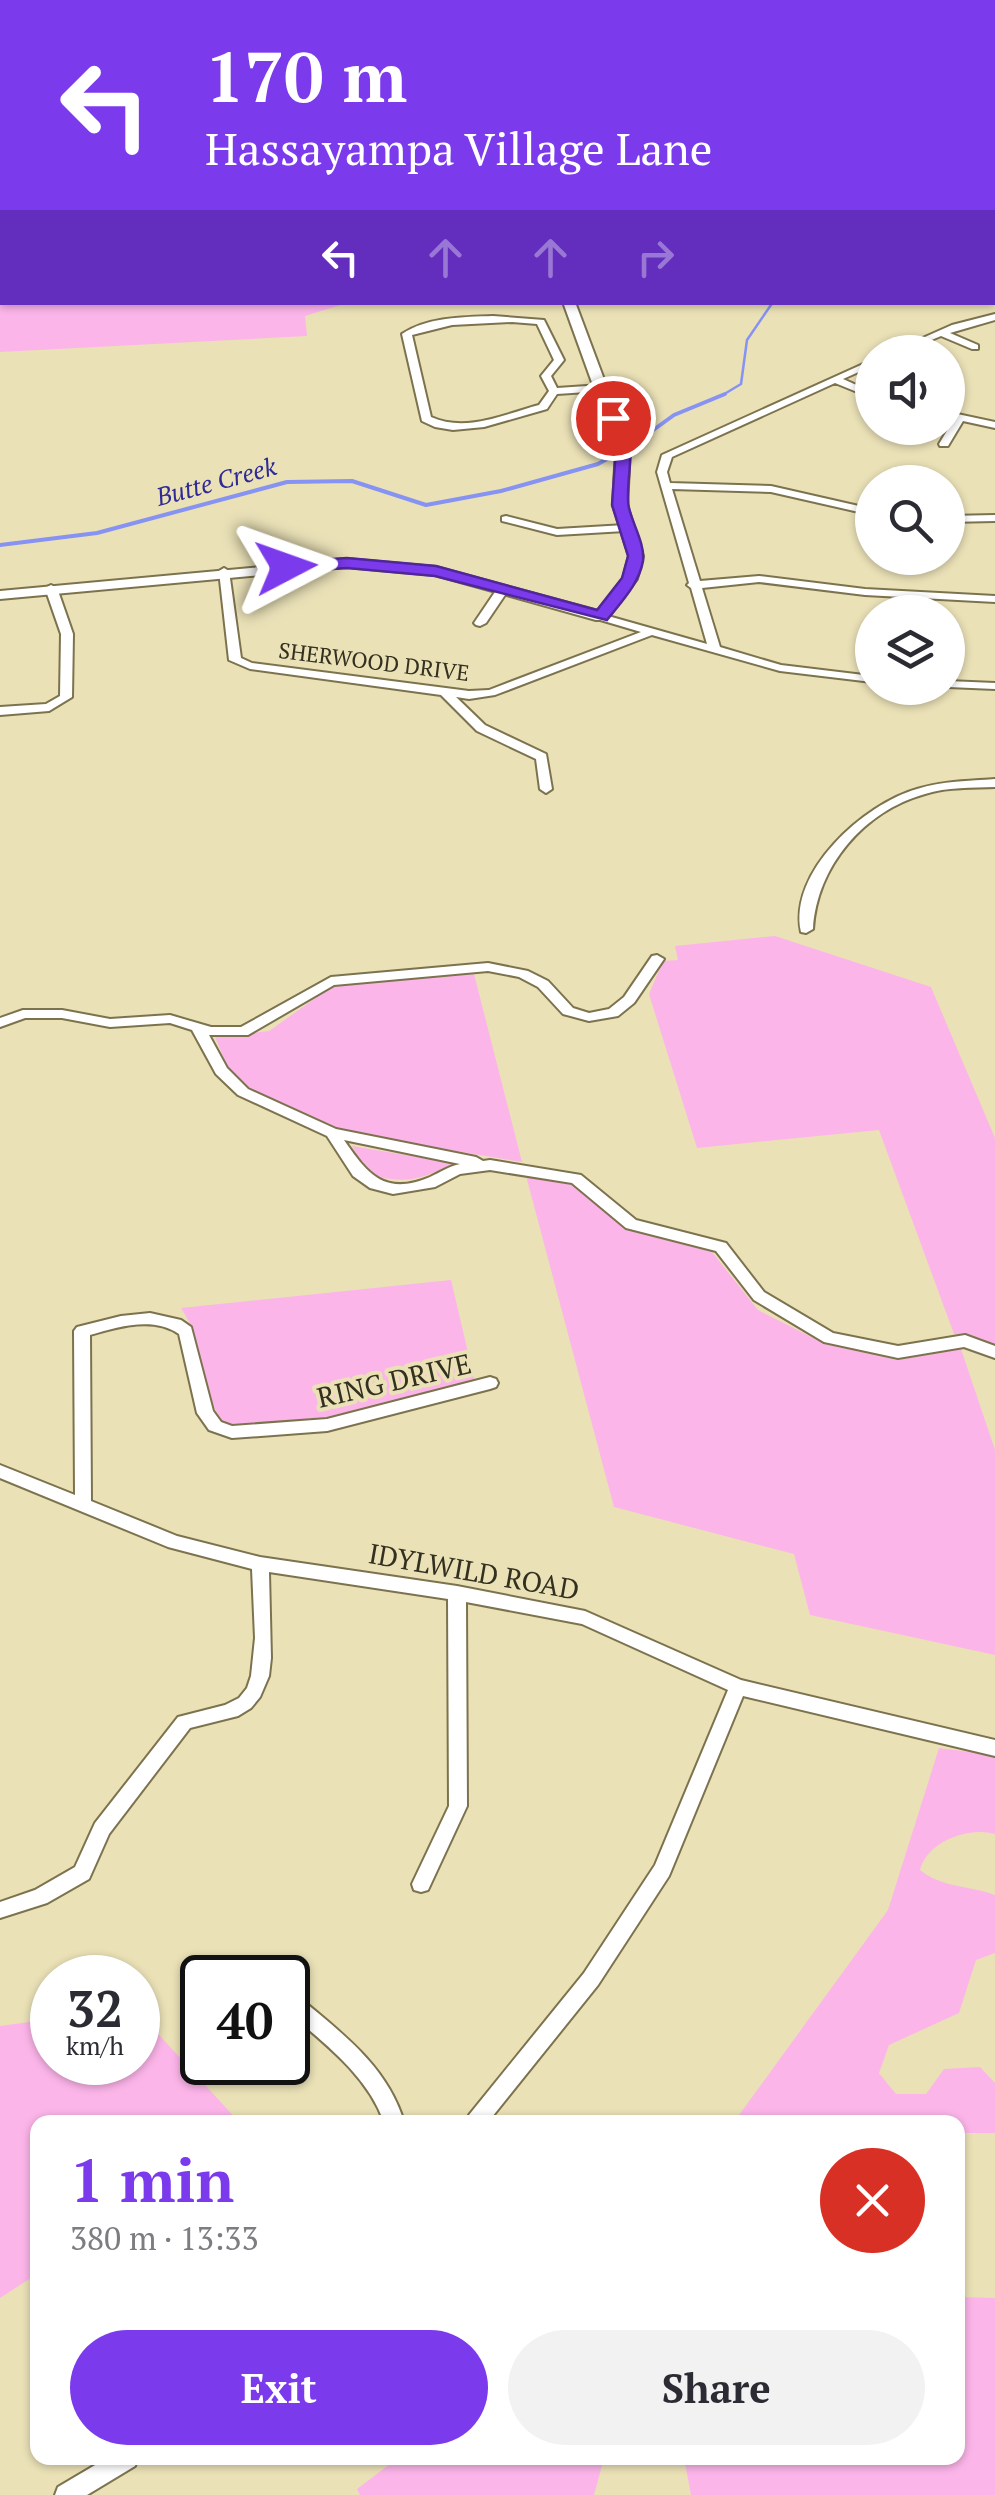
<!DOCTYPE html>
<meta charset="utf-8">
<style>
:root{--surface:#fff;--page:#f2f2f3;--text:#2b2b33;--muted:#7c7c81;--accent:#7c3aed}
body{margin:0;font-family:"PT Serif",serif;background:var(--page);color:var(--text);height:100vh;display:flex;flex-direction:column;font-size:38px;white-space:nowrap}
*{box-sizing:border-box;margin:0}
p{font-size:32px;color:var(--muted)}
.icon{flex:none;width:55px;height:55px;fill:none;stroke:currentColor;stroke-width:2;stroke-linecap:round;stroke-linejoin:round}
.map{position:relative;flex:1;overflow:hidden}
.side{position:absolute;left:30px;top:2115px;width:935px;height:350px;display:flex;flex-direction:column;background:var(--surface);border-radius:20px;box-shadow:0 2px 8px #0004}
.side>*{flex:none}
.guide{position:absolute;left:0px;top:0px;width:995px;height:305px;box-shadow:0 2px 8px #0004;background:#7c3aed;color:#fff;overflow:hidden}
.buttons{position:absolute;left:855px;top:335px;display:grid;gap:20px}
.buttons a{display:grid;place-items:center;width:110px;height:110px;border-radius:50%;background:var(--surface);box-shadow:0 2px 8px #0004;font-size:50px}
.speed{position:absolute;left:30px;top:1955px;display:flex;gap:20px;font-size:50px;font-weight:700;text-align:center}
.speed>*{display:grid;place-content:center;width:130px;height:130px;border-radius:50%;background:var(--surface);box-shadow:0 2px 8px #0004;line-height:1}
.speed small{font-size:25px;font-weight:400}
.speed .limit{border:5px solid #111;border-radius:15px;background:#fff;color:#111}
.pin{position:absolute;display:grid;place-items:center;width:85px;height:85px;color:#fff;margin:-42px;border:5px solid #fff;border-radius:50%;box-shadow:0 2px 10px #0007}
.me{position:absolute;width:110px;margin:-55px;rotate:86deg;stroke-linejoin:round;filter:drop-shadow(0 0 8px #0008)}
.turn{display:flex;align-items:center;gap:35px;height:210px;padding:0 40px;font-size:45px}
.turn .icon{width:130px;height:130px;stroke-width:2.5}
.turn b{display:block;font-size:70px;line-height:85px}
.lanes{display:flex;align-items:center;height:95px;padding:0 40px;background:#0003;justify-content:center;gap:50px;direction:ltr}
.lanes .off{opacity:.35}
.round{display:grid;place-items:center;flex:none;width:105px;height:105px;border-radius:52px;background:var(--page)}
.summary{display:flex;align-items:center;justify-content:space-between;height:170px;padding:0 40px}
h1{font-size:60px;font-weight:700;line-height:75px;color:var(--accent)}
.action{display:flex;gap:20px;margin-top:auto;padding:20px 40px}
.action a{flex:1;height:115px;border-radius:60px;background:var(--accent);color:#fff;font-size:40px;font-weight:700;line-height:115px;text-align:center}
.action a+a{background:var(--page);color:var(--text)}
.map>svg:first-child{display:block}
.green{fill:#fcb5e9}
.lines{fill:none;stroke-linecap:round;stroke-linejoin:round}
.stream-far1{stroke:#8693f2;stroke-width:2.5}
.stream{stroke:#8693f2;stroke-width:4}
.minor-casing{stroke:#7c734e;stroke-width:4}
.tertiary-casing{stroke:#7c734e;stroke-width:4}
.minor{fill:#fff;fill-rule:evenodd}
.tertiary{fill:#fff;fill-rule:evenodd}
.route{fill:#7c3aed;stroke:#51269a;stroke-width:2.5}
.labels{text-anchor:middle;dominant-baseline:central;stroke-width:8;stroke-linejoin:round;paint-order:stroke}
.far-street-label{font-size:22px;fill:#343020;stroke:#eae1b7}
.far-water-label{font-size:25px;font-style:italic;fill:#302a97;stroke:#eae1b7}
.street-label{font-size:28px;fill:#343020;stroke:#eae1b7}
</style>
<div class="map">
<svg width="995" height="2495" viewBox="0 0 995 2495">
<rect width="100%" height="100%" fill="#eae1b7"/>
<g class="green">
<polygon points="0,288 2,302 347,303 305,316 307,336 0,352"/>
<polygon points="775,936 931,987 995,1138 995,1345 954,1334 879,1130 697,1148 649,994 663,961 678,960 675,946"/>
<polygon points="473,970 522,1162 347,1133 251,1090 230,1073 215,1037 269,1031 334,985"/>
<path d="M352,1146l101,17c-31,18 -52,21 -86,11z"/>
<polygon points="525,1172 572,1185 631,1230 712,1252 758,1310 825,1344 897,1360 961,1349 995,1450 995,1655 810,1615 794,1554 614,1507"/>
<path d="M451,1280l24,102 -143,37 -95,9 -14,-3c-22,-36 -18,-82 -42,-117z"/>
<path d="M939,1748l56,7v79c-27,-8 -68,8 -75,36 22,18 48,15 75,25v58l-19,7 -17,53 -70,32 -10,28 17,21h30l18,-25 36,-2 15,16v50h-37v-11h-224l154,-212z"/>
<polygon points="138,2012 239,2122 38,2122 37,2274 0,2298 0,2026 52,2019 52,2062 138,2062"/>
<polygon points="958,2297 995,2298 995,2495 691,2495 684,2458 958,2458"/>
<polygon points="398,2458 604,2458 594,2495 360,2495 357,2489"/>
</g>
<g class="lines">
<polyline class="stream-far1" points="721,396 741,384 747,340 773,302"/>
<g class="stream">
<polyline points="634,444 674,415 725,394"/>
<polyline points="0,545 97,533 287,482 352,481 426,505 501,491 598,464 614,455"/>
</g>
<g class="minor-casing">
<g id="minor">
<polygon points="112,0 224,0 220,2 110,2"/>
<polygon points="288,0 459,0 462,2 312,2"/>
<rect x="992" y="16" width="3" height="5"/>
<rect x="0" y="219" width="2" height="6"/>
<polygon points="995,240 995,246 992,247 992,241"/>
<polygon points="995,314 995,320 950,333 978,345 978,349 972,349 941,336 903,352 891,352 952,325"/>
<path d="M493,316l51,4 20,40 -13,16 6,12 45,-3 5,3 -5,3 -45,3 -10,15 -63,18 -31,3 -18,-3 -13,-6 -20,-87c25,-17 61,-17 91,-18zM512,322l25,2 17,36 -13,16 8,15 -10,14c-34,9 -73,28 -108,12l-19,-82 40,-10z"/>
<polygon points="872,360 872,366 843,379 872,392 872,398 835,383 672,457 667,472 670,483 771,486 872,509 872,515 771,492 672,489 700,581 759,576 865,589 995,596 995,602 865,595 759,582 702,588 720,647 781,665 872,676 872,682 780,671 652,635 495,695 469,699 456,697 485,725 546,754 552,789 546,793 540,789 536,759 477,731 441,695 250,669 229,660 219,571 224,568 229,571 241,658 252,663 469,691 489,690 641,632 597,619 595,617 601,614 707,644 691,588 687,585 689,583 657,472 662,455"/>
<polygon points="948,412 995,422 995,428 963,421 948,446 940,446 939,444 954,419 948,418"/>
<polygon points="995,515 995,521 948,522 948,516"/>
<polygon points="506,516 557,529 625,525 630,528 625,531 557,535 502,521 502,517"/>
<polygon points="51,585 57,588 73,634 72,697 49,711 0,715 0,707 46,704 60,696 61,634 45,588"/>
<polygon points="503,586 509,589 486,623 480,626 476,625 474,623 497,589"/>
<polygon points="948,681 995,683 995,689 948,687"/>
<path d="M995,779v8c-23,1 -48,0 -70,7 -61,17 -108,72 -112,135l-7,4 -5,-1c-13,-60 63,-128 116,-143 25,-8 52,-8 78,-10z"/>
<path d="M657,955l7,4 -30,44 -16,13 -29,5 -26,-7 -25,-27 -19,-10 -31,-6 -154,14 -86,50h-39l18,33 21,21 88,40 140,28 7,4 7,-1 91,15 55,45 90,23 38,49 69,41 65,13 67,-11 30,11v12l-31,-11 -66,11 -74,-16 -70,-42 -38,-49 -90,-23 -54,-45 -82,-13 -30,4 -25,13 -42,7 -23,-6 -17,-12 -26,-40 -89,-41 -22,-21 -24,-44 -22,-7 -60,4 -48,-9h-37l-25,9v-9l23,-8h39l48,9 60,-4 41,12h30l90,-50 157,-14 40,8 20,10 25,27 16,5 20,-4 15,-12 28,-41zM344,1140l116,24c-11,2 -19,8 -30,13 -45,19 -62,-2 -86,-37z"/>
<path d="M150,1313l31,7 10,7 22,84 8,11 11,4 95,-7 163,-42 6,2 2,4 -2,4 -6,2 -163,42 -95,7 -23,-8 -12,-17 -18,-79c-26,-18 -61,-7 -89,1l1,166 86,35 83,21 197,29 128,25 156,69 254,60v16l-252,-60 -74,180 -71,109 -110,137h-22l3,-7 115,-142 71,-108 73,-175 -146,-66 -116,-22 1,204 -39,84 -7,2 -7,-2 -2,-6 37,-78 -1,-207 -179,-27 2,86 -2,18 -9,21 -9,11 -13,8 -48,12 -81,106 -20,45 -42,24 -47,15v-16l35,-12 40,-23 20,-44 83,-106 47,-12 14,-7 8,-10 4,-12 4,-38 -3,-69 -84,-22 -168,-69v-13l75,30 -1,-164 3,-4 44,-11z"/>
<path d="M288,1991l7,3c44,37 92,71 109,128h-20c-17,-47 -59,-78 -96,-110z"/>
<polygon points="107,2458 138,2458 135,2466 87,2495 55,2495 58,2487"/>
</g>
</g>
<g class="tertiary-casing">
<g id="tertiary">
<polygon points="995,7 995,13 992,14 992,8"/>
<polygon points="563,302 575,302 630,449 627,505 643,556 637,579 606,620 596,620 435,575 347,567 0,599 0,591 347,559 436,567 598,611 623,579 629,556 613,505 616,449"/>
</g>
</g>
<use href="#minor" class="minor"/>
<use href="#tertiary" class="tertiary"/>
</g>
<path class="route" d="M613,414c31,15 10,68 16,94 4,17 16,36 14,53 -4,23 -22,41 -36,59l-172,-44 -88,-8 -61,4 -9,-5 9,-5 61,-4 89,8 161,44 25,-32 6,-22 -16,-51 4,-57 -11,-30z"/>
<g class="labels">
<g class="far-street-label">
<text transform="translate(374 661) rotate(7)">SHERWOOD DRIVE</text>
</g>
<g class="far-water-label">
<text transform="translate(216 481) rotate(-15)">Butte Creek</text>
</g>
<g class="street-label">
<text transform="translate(394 1380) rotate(-13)">RING DRIVE</text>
<text transform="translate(474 1571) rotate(10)">IDYLWILD ROAD</text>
</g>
</g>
</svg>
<div class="buttons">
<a><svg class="icon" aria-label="sound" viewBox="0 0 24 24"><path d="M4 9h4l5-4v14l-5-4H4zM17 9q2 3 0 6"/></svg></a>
<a><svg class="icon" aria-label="search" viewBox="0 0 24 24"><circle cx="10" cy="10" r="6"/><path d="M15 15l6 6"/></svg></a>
<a><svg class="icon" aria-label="layers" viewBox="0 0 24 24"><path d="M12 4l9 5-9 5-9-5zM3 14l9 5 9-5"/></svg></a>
</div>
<div class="speed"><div>32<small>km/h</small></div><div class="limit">40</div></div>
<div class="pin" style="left:613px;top:418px;background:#d93025"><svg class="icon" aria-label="arrive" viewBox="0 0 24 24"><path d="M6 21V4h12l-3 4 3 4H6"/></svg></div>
<svg class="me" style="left:286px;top:567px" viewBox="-20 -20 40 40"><path d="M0-17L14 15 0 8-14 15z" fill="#7c3aed" stroke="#fff" stroke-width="4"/></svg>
<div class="guide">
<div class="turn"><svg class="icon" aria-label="left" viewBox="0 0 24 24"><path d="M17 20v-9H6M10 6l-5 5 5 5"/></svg><div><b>170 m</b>Hassayampa Village Lane</div></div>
<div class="lanes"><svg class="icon" aria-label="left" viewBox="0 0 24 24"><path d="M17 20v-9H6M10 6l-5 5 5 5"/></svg><svg class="icon off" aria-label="ahead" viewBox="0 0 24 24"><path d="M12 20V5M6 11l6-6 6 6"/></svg><svg class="icon off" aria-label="ahead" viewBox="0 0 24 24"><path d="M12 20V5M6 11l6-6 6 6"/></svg><svg class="icon off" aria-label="right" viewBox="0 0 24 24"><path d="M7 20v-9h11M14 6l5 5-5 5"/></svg></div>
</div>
<section class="side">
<div class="summary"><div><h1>1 min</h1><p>380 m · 13:33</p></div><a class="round" style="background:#d93025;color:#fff"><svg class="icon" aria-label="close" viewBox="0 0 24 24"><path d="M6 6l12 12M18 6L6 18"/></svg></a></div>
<div class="action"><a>Exit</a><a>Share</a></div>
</section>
</div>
